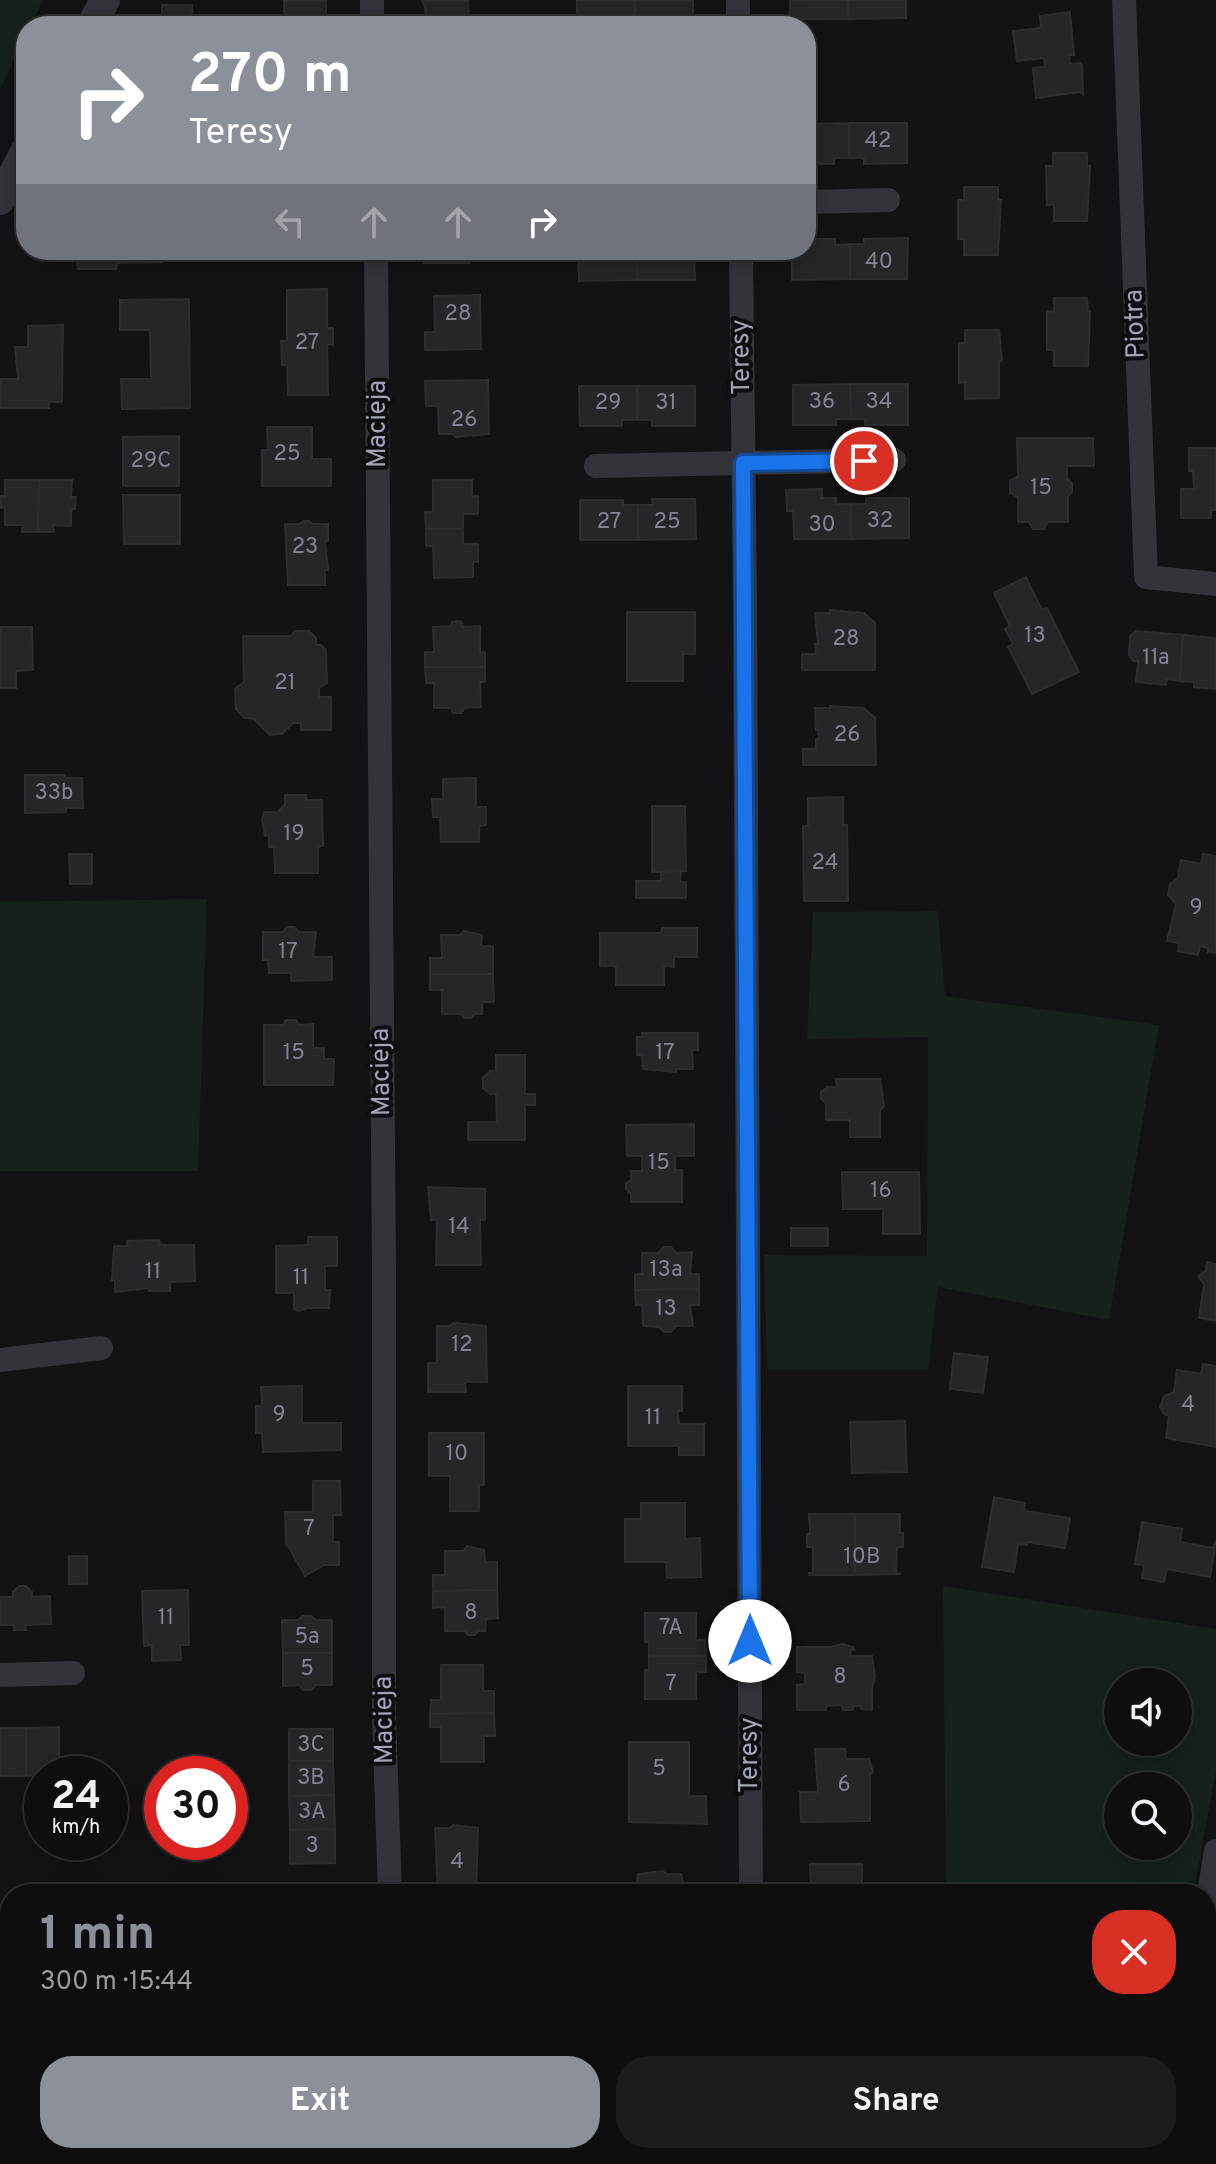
<!DOCTYPE html>
<meta charset="utf-8">
<style>
:root{--surface:#0e0e0f;--page:#1c1c1d;--text:#f1f3f6;--muted:#9b9c9e;--line:#2e2e2f;--accent:#8c9099}
body{margin:0;font-family:Overpass,sans-serif;background:var(--page);color:var(--text);height:100vh;display:flex;flex-direction:column;font-size:30px;white-space:nowrap}
*{box-sizing:border-box;margin:0}
p{font-size:26px;color:var(--muted)}
.icon{flex:none;width:44px;height:44px;fill:none;stroke:currentColor;stroke-width:2;stroke-linecap:round;stroke-linejoin:round}
.map{position:relative;flex:1;overflow:hidden}
.panel{position:absolute;left:0px;top:1884px;width:1216px;height:280px;display:flex;flex-direction:column;background:var(--surface);border-radius:32px 32px 0 0;box-shadow:0 4px 20px #0003,0 0 0 2px var(--line)}
.panel>*{flex:none}
.guide{position:absolute;left:16px;top:16px;width:800px;height:244px;border-radius:32px;box-shadow:0 4px 20px #0003,0 0 0 2px var(--line);background:#8c9099;color:#fff;overflow:hidden}
.controls{position:absolute;left:1104px;top:1668px;display:grid;gap:16px}
.controls a{display:grid;place-items:center;width:88px;height:88px;border-radius:50%;background:var(--surface);box-shadow:0 4px 20px #0003,0 0 0 2px var(--line);font-size:40px}
.speed{position:absolute;left:24px;top:1756px;display:flex;gap:16px;font-size:40px;font-weight:700;text-align:center}
.speed>*{display:grid;place-content:center;width:104px;height:104px;border-radius:50%;background:var(--surface);box-shadow:0 4px 20px #0003,0 0 0 2px var(--line);line-height:1}
.speed small{font-size:20px;font-weight:400}
.speed .limit{border:12px solid #d22;background:#fff;color:#111}
.pin{position:absolute;display:grid;place-items:center;width:68px;height:68px;color:#fff;margin:-34px;border:4px solid #fff;border-radius:50%;box-shadow:0 2px 8px #0007}
.me{position:absolute;width:88px;margin:-44px;rotate:0deg;stroke-linejoin:round;filter:drop-shadow(0 0 6px #0008)}
.turn{display:flex;align-items:center;gap:28px;height:168px;padding:0 40px;font-size:36px}
.turn .icon{width:104px;height:104px;stroke-width:2.5}
.turn b{display:block;font-size:56px;line-height:68px}
.lanes{display:flex;align-items:center;height:76px;padding:0 40px;background:#0003;justify-content:center;gap:40px;direction:ltr}
.lanes .off{opacity:.35}
.round{display:grid;place-items:center;flex:none;width:84px;height:84px;border-radius:32px;background:var(--page)}
.overview{display:flex;align-items:center;justify-content:space-between;height:136px;padding:0 40px}
h1{font-size:48px;font-weight:700;line-height:60px;color:var(--accent)}
.button{display:flex;gap:16px;margin-top:auto;padding:16px 40px}
.button a{flex:1;height:92px;border-radius:32px;background:var(--accent);color:#fff;font-size:32px;font-weight:700;line-height:92px;text-align:center}
.button a+a{background:var(--page);color:var(--text)}
.map>svg:first-child{display:block}
.green{fill:#18201b;fill-rule:evenodd}
.building{fill:#262528;stroke:#2d2c31;stroke-width:2}
.lines{fill:none;stroke-linecap:round;stroke-linejoin:round}
.minor{stroke:#33333a;stroke-width:24}
.tertiary{stroke:#33333a;stroke-width:30}
.route-casing{stroke:#114b97;stroke-width:20}
.route{stroke:#1a73e8;stroke-width:14}
.labels{text-anchor:middle;dominant-baseline:central;stroke-width:8;stroke-linejoin:round;paint-order:stroke}
.number-label{font-size:22px;fill:#828492}
.street-label{font-size:26px;fill:#a2a5b6;stroke:#0e0d0f}
</style>
<div class="map">
<svg width="1216" height="2164" viewBox="0 0 1216 2164">
<rect width="100%" height="100%" fill="#131214"/>
<g class="green">
<polygon points="0,0 43,0 30,26 26,26 26,35 0,89"/>
<polygon points="207,899 198,1171 0,1171 0,902"/>
<polygon points="938,911 945,996 1159,1025 1109,1320 938,1287 928,1369 767,1369 764,1255 927,1256 928,1037 807,1039 813,912"/>
<path d="M943,1586l273,43v143l-23,122h-247zM1118,1682h60v60h-60zM1118,1786h60v60h-60z"/>
<polygon points="950,2154 1143,2154 1141,2164 950,2164"/>
</g>
<g class="building">
<rect x="284" y="0" width="42" height="26"/>
<polygon points="422,0 468,0 469,26 422,26 422,21 426,19 425,7"/>
<rect x="577" y="0" width="58" height="20"/>
<rect x="635" y="0" width="58" height="20"/>
<rect x="790" y="0" width="58" height="19"/>
<polygon points="848,0 906,0 906,18 848,19"/>
<polygon points="162,5 192,5 193,26 162,26"/>
<polygon points="1070,12 1074,55 1069,55 1070,64 1080,63 1082,65 1083,94 1080,92 1036,98 1033,68 1045,67 1044,58 1017,61 1013,31 1041,28 1040,16"/>
<polygon points="849,123 907,123 907,163 864,164 864,158 849,158"/>
<polygon points="849,123 849,158 834,158 834,164 806,164 806,124"/>
<polygon points="1053,153 1087,153 1087,166 1090,166 1087,221 1054,221 1054,205 1047,205 1046,166 1053,166"/>
<polygon points="964,187 998,187 998,200 1001,200 998,255 964,255 964,239 958,239 958,200 964,200"/>
<polygon points="908,238 907,279 850,279 850,244 864,244 864,239"/>
<polygon points="806,239 835,239 835,245 850,244 850,279 792,280 792,250 806,250"/>
<polygon points="77,250 162,250 162,262 117,263 116,269 78,269"/>
<polygon points="270,250 315,250 315,254 287,257 284,255 270,255"/>
<rect x="424" y="250" width="46" height="13"/>
<polygon points="578,250 636,250 637,280 579,281"/>
<polygon points="636,250 694,250 695,280 637,280"/>
<polygon points="327,289 327,328 333,328 333,345 327,344 328,395 288,395 287,365 282,365 281,341 287,341 287,290"/>
<polygon points="480,295 481,349 425,350 425,332 435,332 434,296"/>
<polygon points="1054,298 1087,298 1088,311 1090,311 1088,366 1054,366 1054,350 1047,350 1047,311 1054,312"/>
<polygon points="189,299 190,408 122,409 121,379 151,379 150,330 120,330 120,300"/>
<polygon points="63,325 62,402 49,402 49,408 0,408 0,379 18,379 15,347 28,347 28,326"/>
<polygon points="965,330 999,330 1002,361 999,361 999,398 965,399 965,382 959,383 959,343 965,343"/>
<polygon points="488,380 489,434 456,437 453,434 439,434 438,406 426,406 425,381"/>
<polygon points="850,384 908,384 908,425 865,425 865,419 851,419"/>
<polygon points="850,384 851,419 836,419 836,425 793,425 793,385"/>
<polygon points="579,386 637,386 637,420 622,420 622,426 580,426"/>
<polygon points="637,386 695,386 695,426 652,426 652,420 637,420"/>
<polygon points="267,427 312,427 312,459 331,459 331,486 262,486 262,450 268,450"/>
<polygon points="179,436 179,486 123,486 123,437"/>
<polygon points="1017,438 1093,438 1094,466 1067,466 1067,479 1072,483 1072,492 1068,496 1068,522 1048,522 1044,529 1033,529 1029,522 1018,522 1018,497 1010,493 1010,481 1018,476"/>
<polygon points="1189,448 1216,448 1216,510 1211,510 1211,518 1181,518 1181,489 1194,489 1193,471 1189,471"/>
<polygon points="5,480 39,480 38,532 22,532 23,525 5,525 5,508 1,508 1,496 5,496"/>
<polygon points="39,480 72,480 71,497 76,497 75,509 71,509 71,526 53,525 54,532 38,532"/>
<polygon points="433,480 472,480 472,496 478,496 478,514 463,514 463,529 426,529 425,512 433,512"/>
<polygon points="822,489 822,498 836,498 836,504 851,504 851,539 794,539 793,511 787,511 786,490"/>
<polygon points="123,495 180,495 180,544 124,544"/>
<polygon points="866,498 909,498 909,538 851,539 851,504 866,504"/>
<polygon points="652,499 695,499 696,539 638,540 638,505 653,505"/>
<polygon points="580,500 623,500 623,505 638,505 638,540 580,540"/>
<polygon points="303,521 309,521 313,524 328,524 328,541 325,541 328,570 325,570 325,585 288,585 285,524 299,524"/>
<polygon points="426,529 463,529 463,544 478,544 478,562 473,562 473,577 434,578 433,546 426,546"/>
<polygon points="1026,577 1042,610 1047,608 1079,672 1032,694 1008,647 1013,644 1005,629 1010,626 994,593"/>
<polygon points="830,610 864,613 875,623 875,670 802,670 802,654 816,654 815,644 818,644 815,613 829,613"/>
<polygon points="627,612 695,612 695,654 683,654 683,681 627,681"/>
<polygon points="461,621 463,627 480,626 480,652 485,652 485,667 425,667 425,652 434,652 433,627 451,626 452,622"/>
<polygon points="0,627 32,627 33,670 16,671 16,688 0,688"/>
<polygon points="295,631 309,631 316,638 316,645 321,645 326,650 327,683 319,688 319,697 331,697 331,730 301,730 301,723 293,723 282,734 270,735 254,719 245,718 236,709 235,689 244,682 243,636 291,636"/>
<polygon points="1136,631 1183,635 1180,681 1167,679 1166,685 1136,682 1138,661 1133,661 1129,655 1130,636"/>
<polygon points="1183,635 1216,638 1216,689 1194,687 1194,682 1180,681"/>
<polygon points="425,667 485,667 485,682 480,682 481,707 464,708 462,713 453,713 451,708 434,708 434,683 426,683"/>
<polygon points="830,706 864,708 875,718 876,765 803,765 803,749 816,749 816,739 819,739 818,730 816,730 815,708 830,708"/>
<polygon points="25,775 65,775 65,778 82,778 83,808 66,808 66,812 25,813"/>
<polygon points="476,778 476,807 486,807 486,825 479,826 479,842 441,842 440,817 433,817 432,799 443,799 443,779"/>
<polygon points="285,795 306,795 306,800 322,800 323,846 318,847 318,873 275,873 274,847 269,847 269,835 265,836 262,819 264,812 278,812 285,804"/>
<polygon points="843,797 843,825 847,825 848,901 804,901 803,826 808,826 808,798"/>
<polygon points="652,806 685,806 686,871 652,872"/>
<polygon points="69,854 92,854 92,884 70,884"/>
<polygon points="1203,854 1216,856 1216,953 1208,952 1208,948 1200,946 1198,955 1178,951 1179,943 1167,941 1176,904 1168,895 1170,884 1178,878 1181,860 1201,864"/>
<polygon points="681,871 680,882 686,882 686,898 636,898 636,881 661,881 661,872"/>
<polygon points="287,927 294,927 299,932 316,932 313,957 332,957 332,980 291,981 291,973 269,973 268,960 263,960 263,932 283,932"/>
<polygon points="662,928 697,928 697,957 674,957 674,967 664,966 664,985 616,985 616,966 600,966 600,933 661,933"/>
<polygon points="464,931 482,935 481,946 493,946 493,974 430,974 430,958 442,958 441,935 460,935"/>
<polygon points="430,974 493,974 494,1002 482,1002 482,1014 475,1014 471,1018 464,1018 461,1014 442,1014 442,990 430,990"/>
<polygon points="286,1020 296,1020 299,1025 313,1024 313,1048 324,1048 324,1059 334,1059 333,1085 264,1085 264,1025 283,1025"/>
<polygon points="642,1033 698,1033 698,1050 692,1050 693,1069 676,1069 676,1072 643,1069 642,1055 637,1055 637,1037 642,1037"/>
<polygon points="496,1055 525,1055 525,1094 535,1094 535,1105 525,1105 525,1140 468,1140 468,1122 497,1122 496,1094 490,1094 483,1088 483,1078 490,1071 496,1071"/>
<polygon points="836,1079 880,1079 884,1106 880,1111 880,1137 850,1137 850,1120 826,1120 826,1103 821,1099 821,1092 827,1087 837,1087"/>
<polygon points="694,1124 694,1156 675,1156 675,1170 682,1170 682,1202 631,1202 631,1193 626,1190 626,1183 631,1180 631,1171 642,1171 642,1156 627,1156 626,1125"/>
<polygon points="842,1172 919,1172 920,1234 883,1234 883,1209 843,1209"/>
<polygon points="428,1187 485,1189 485,1220 480,1220 481,1265 436,1265 437,1220 431,1220"/>
<rect x="791" y="1228" width="37" height="18"/>
<polygon points="308,1237 337,1237 337,1266 325,1266 325,1290 330,1290 329,1308 307,1308 299,1311 294,1309 294,1293 276,1293 276,1246 308,1245"/>
<polygon points="159,1240 160,1245 194,1245 195,1281 170,1282 170,1291 149,1291 149,1288 115,1292 115,1280 112,1280 114,1246 128,1246 127,1241"/>
<polygon points="664,1247 671,1247 676,1253 692,1252 690,1274 699,1274 699,1289 635,1290 635,1274 642,1274 642,1253 658,1253"/>
<polygon points="1207,1262 1216,1264 1216,1321 1199,1318 1204,1284 1198,1276 1206,1270"/>
<polygon points="699,1289 699,1305 690,1305 693,1326 676,1326 671,1332 664,1332 659,1327 643,1326 642,1305 636,1305 635,1290"/>
<polygon points="453,1323 486,1326 487,1382 465,1382 466,1392 428,1392 428,1363 437,1363 437,1326 450,1326"/>
<polygon points="954,1353 988,1357 983,1393 950,1389"/>
<polygon points="1203,1364 1216,1366 1216,1447 1166,1438 1169,1416 1164,1414 1160,1407 1164,1396 1174,1392 1177,1370 1201,1374"/>
<polygon points="302,1386 302,1423 341,1423 341,1450 263,1452 262,1433 256,1433 256,1406 262,1406 261,1387"/>
<polygon points="628,1386 682,1386 682,1411 678,1411 679,1424 704,1424 704,1455 679,1455 679,1446 628,1446"/>
<polygon points="905,1421 907,1472 852,1473 850,1422"/>
<polygon points="429,1433 484,1433 484,1485 479,1485 479,1511 450,1511 450,1476 429,1476"/>
<polygon points="313,1481 340,1481 341,1515 333,1515 333,1542 339,1542 339,1565 324,1565 305,1576 288,1546 286,1545 285,1512 313,1512"/>
<polygon points="994,1497 1025,1503 1024,1511 1070,1518 1065,1548 1028,1542 1027,1545 1018,1544 1014,1572 982,1567"/>
<polygon points="641,1503 685,1503 685,1539 700,1538 701,1577 667,1578 666,1562 625,1562 625,1519 641,1519"/>
<polygon points="809,1514 855,1514 855,1575 809,1575 809,1573 813,1573 813,1547 807,1547 807,1534 810,1534"/>
<polygon points="855,1514 900,1514 900,1533 903,1533 903,1547 897,1547 896,1572 901,1574 855,1575"/>
<polygon points="1142,1522 1182,1529 1180,1542 1213,1548 1216,1540 1210,1577 1167,1569 1164,1582 1142,1578 1144,1565 1135,1564"/>
<polygon points="467,1546 484,1550 485,1562 497,1562 497,1590 433,1591 433,1575 445,1575 445,1551 463,1551"/>
<rect x="69" y="1556" width="18" height="28"/>
<polygon points="19,1586 26,1586 32,1592 32,1597 50,1596 51,1624 25,1625 26,1630 14,1630 14,1625 0,1625 0,1597 13,1597 13,1592"/>
<polygon points="188,1590 189,1645 180,1645 181,1660 152,1661 152,1645 144,1646 142,1591"/>
<polygon points="497,1590 498,1618 486,1619 485,1631 478,1631 475,1635 468,1635 465,1631 445,1631 445,1607 433,1608 433,1591"/>
<polygon points="645,1613 696,1613 696,1640 705,1640 706,1656 649,1656 649,1642 645,1642"/>
<polygon points="303,1616 311,1616 316,1620 332,1620 332,1653 283,1653 282,1620 298,1620"/>
<polygon points="843,1644 853,1647 854,1650 850,1650 851,1656 872,1656 875,1677 872,1688 872,1710 861,1709 861,1706 853,1706 853,1710 843,1710 842,1705 826,1706 826,1710 797,1710 797,1685 805,1684 805,1673 797,1672 797,1647 830,1647"/>
<polygon points="283,1653 332,1653 332,1685 316,1685 311,1690 303,1690 299,1685 283,1686"/>
<polygon points="649,1656 706,1656 706,1672 696,1672 696,1699 645,1699 645,1670 649,1670"/>
<polygon points="441,1665 483,1665 483,1691 494,1691 494,1713 430,1714 431,1700 441,1700"/>
<polygon points="494,1713 495,1736 484,1736 484,1762 441,1762 441,1727 430,1727 430,1714"/>
<polygon points="59,1727 59,1774 26,1776 26,1728"/>
<rect x="0" y="1728" width="26" height="48"/>
<rect x="289" y="1729" width="44" height="32"/>
<polygon points="629,1742 689,1742 689,1796 706,1796 707,1824 629,1822"/>
<polygon points="815,1749 845,1749 846,1759 869,1759 873,1772 870,1775 870,1821 801,1822 800,1792 818,1792"/>
<polygon points="289,1761 333,1761 334,1795 289,1796"/>
<polygon points="334,1795 335,1829 290,1830 289,1796"/>
<polygon points="453,1825 478,1828 476,1894 438,1894 435,1828 450,1828"/>
<polygon points="335,1829 335,1863 290,1864 290,1830"/>
<polygon points="810,1864 862,1864 862,1894 804,1894 804,1886 811,1885"/>
<polygon points="663,1871 666,1874 681,1874 685,1891 681,1894 639,1894 636,1891 638,1874"/>
<polygon points="1,1963 3,1963 2,1972 10,1972 10,2012 1,2012"/>
<polygon points="437,2154 477,2154 478,2164 411,2164 410,2157"/>
<polygon points="543,2154 544,2164 478,2164 478,2160"/>
<polygon points="370,2156 371,2164 295,2164"/>
</g>
<g class="lines">
<g class="minor">
<polyline points="372,0 372,26"/>
<polyline points="738,0 738,26"/>
<polyline points="1124,0 1146,577 1216,584"/>
<polyline points="806,202 888,200"/>
<polyline points="376,250 384,1272 384,1716 390,1894"/>
<polyline points="741,250 745,595 751,1894"/>
<polyline points="596,466 894,460"/>
<polyline points="0,1360 101,1348"/>
<polyline points="0,1675 73,1673"/>
<polyline points="1206,1911 1216,1851"/>
<polyline points="0,2103 10,2103"/>
<polyline points="220,2154 221,2164"/>
<polyline points="746,2154 776,2164"/>
<polyline points="1164,2164 1165,2154"/>
</g>
<g class="tertiary">
<polyline points="91,26 105,0"/>
<polyline points="0,200 26,150"/>
</g>
</g>
<g class="lines">
<g class="route-casing">
<polyline id="route" points="750,1641 743,463 864,461"/>
</g>
<use href="#route" class="route"/>
</g>
<g class="labels">
<g class="number-label">
<text x="878" y="141">42</text>
<text x="879" y="262">40</text>
<text x="458" y="314">28</text>
<text x="307" y="343">27</text>
<text x="822" y="402">36</text>
<text x="879" y="402">34</text>
<text x="608" y="403">29</text>
<text x="666" y="403">31</text>
<text x="464" y="420">26</text>
<text x="287" y="454">25</text>
<text x="151" y="461">29C</text>
<text x="1041" y="488">15</text>
<text x="880" y="521">32</text>
<text x="609" y="522">27</text>
<text x="667" y="522">25</text>
<text x="822" y="525">30</text>
<text x="305" y="547">23</text>
<text x="1035" y="636">13</text>
<text x="846" y="639">28</text>
<text x="1156" y="658">11a</text>
<text x="285" y="683">21</text>
<text x="847" y="735">26</text>
<text x="54" y="793">33b</text>
<text x="294" y="834">19</text>
<text x="825" y="863">24</text>
<text x="1196" y="908">9</text>
<text x="288" y="952">17</text>
<text x="294" y="1053">15</text>
<text x="665" y="1053">17</text>
<text x="659" y="1163">15</text>
<text x="881" y="1191">16</text>
<text x="459" y="1227">14</text>
<text x="666" y="1270">13a</text>
<text x="153" y="1272">11</text>
<text x="301" y="1278">11</text>
<text x="666" y="1309">13</text>
<text x="462" y="1345">12</text>
<text x="1188" y="1405">4</text>
<text x="279" y="1415">9</text>
<text x="653" y="1418">11</text>
<text x="457" y="1454">10</text>
<text x="309" y="1529">7</text>
<text x="862" y="1557">10B</text>
<text x="471" y="1613">8</text>
<text x="166" y="1618">11</text>
<text x="671" y="1628">7A</text>
<text x="307" y="1637">5a</text>
<text x="307" y="1669">5</text>
<text x="840" y="1677">8</text>
<text x="671" y="1684">7</text>
<text x="311" y="1745">3C</text>
<text x="659" y="1769">5</text>
<text x="311" y="1778">3B</text>
<text x="844" y="1785">6</text>
<text x="312" y="1812">3A</text>
<text x="312" y="1846">3</text>
<text x="457" y="1862">4</text>
</g>
<g class="street-label">
<text transform="translate(1136 324) rotate(-92)">Piotra</text>
<text transform="translate(742 357) rotate(-91)">Teresy</text>
<text transform="translate(378 424) rotate(-90)">Macieja</text>
<text transform="translate(382 1072) rotate(-91)">Macieja</text>
<text transform="translate(385 1720) rotate(-91)">Macieja</text>
<text transform="translate(750 1755) rotate(-90)">Teresy</text>
</g>
</g>
</svg>
<div class="controls">
<a><svg class="icon" aria-label="sound" viewBox="0 0 24 24"><path d="M4 9h4l5-4v14l-5-4H4zM17 9q2 3 0 6"/></svg></a>
<a><svg class="icon" aria-label="search" viewBox="0 0 24 24"><circle cx="10" cy="10" r="6"/><path d="M15 15l6 6"/></svg></a>
</div>
<div class="speed"><div>24<small>km/h</small></div><div class="limit">30</div></div>
<div class="pin" style="left:864px;top:461px;background:#d93025"><svg class="icon" aria-label="arrive" viewBox="0 0 24 24"><path d="M6 21V4h12l-3 4 3 4H6"/></svg></div>
<svg class="me" style="left:750px;top:1641px" viewBox="-20 -20 40 40"><circle r="19" fill="#fff"/><path d="M0-13L10 11 0 6-10 11z" fill="#1a73e8"/></svg>
<div class="guide">
<div class="turn"><svg class="icon" aria-label="right" viewBox="0 0 24 24"><path d="M7 20v-9h11M14 6l5 5-5 5"/></svg><div><b>270 m</b>Teresy</div></div>
<div class="lanes"><svg class="icon off" aria-label="left" viewBox="0 0 24 24"><path d="M17 20v-9H6M10 6l-5 5 5 5"/></svg><svg class="icon off" aria-label="ahead" viewBox="0 0 24 24"><path d="M12 20V5M6 11l6-6 6 6"/></svg><svg class="icon off" aria-label="ahead" viewBox="0 0 24 24"><path d="M12 20V5M6 11l6-6 6 6"/></svg><svg class="icon" aria-label="right" viewBox="0 0 24 24"><path d="M7 20v-9h11M14 6l5 5-5 5"/></svg></div>
</div>
<section class="panel">
<div class="overview"><div><h1>1 min</h1><p>300 m · 15:44</p></div><a class="round" style="background:#d93025;color:#fff"><svg class="icon" aria-label="close" viewBox="0 0 24 24"><path d="M6 6l12 12M18 6L6 18"/></svg></a></div>
<div class="button"><a>Exit</a><a>Share</a></div>
</section>
</div>
